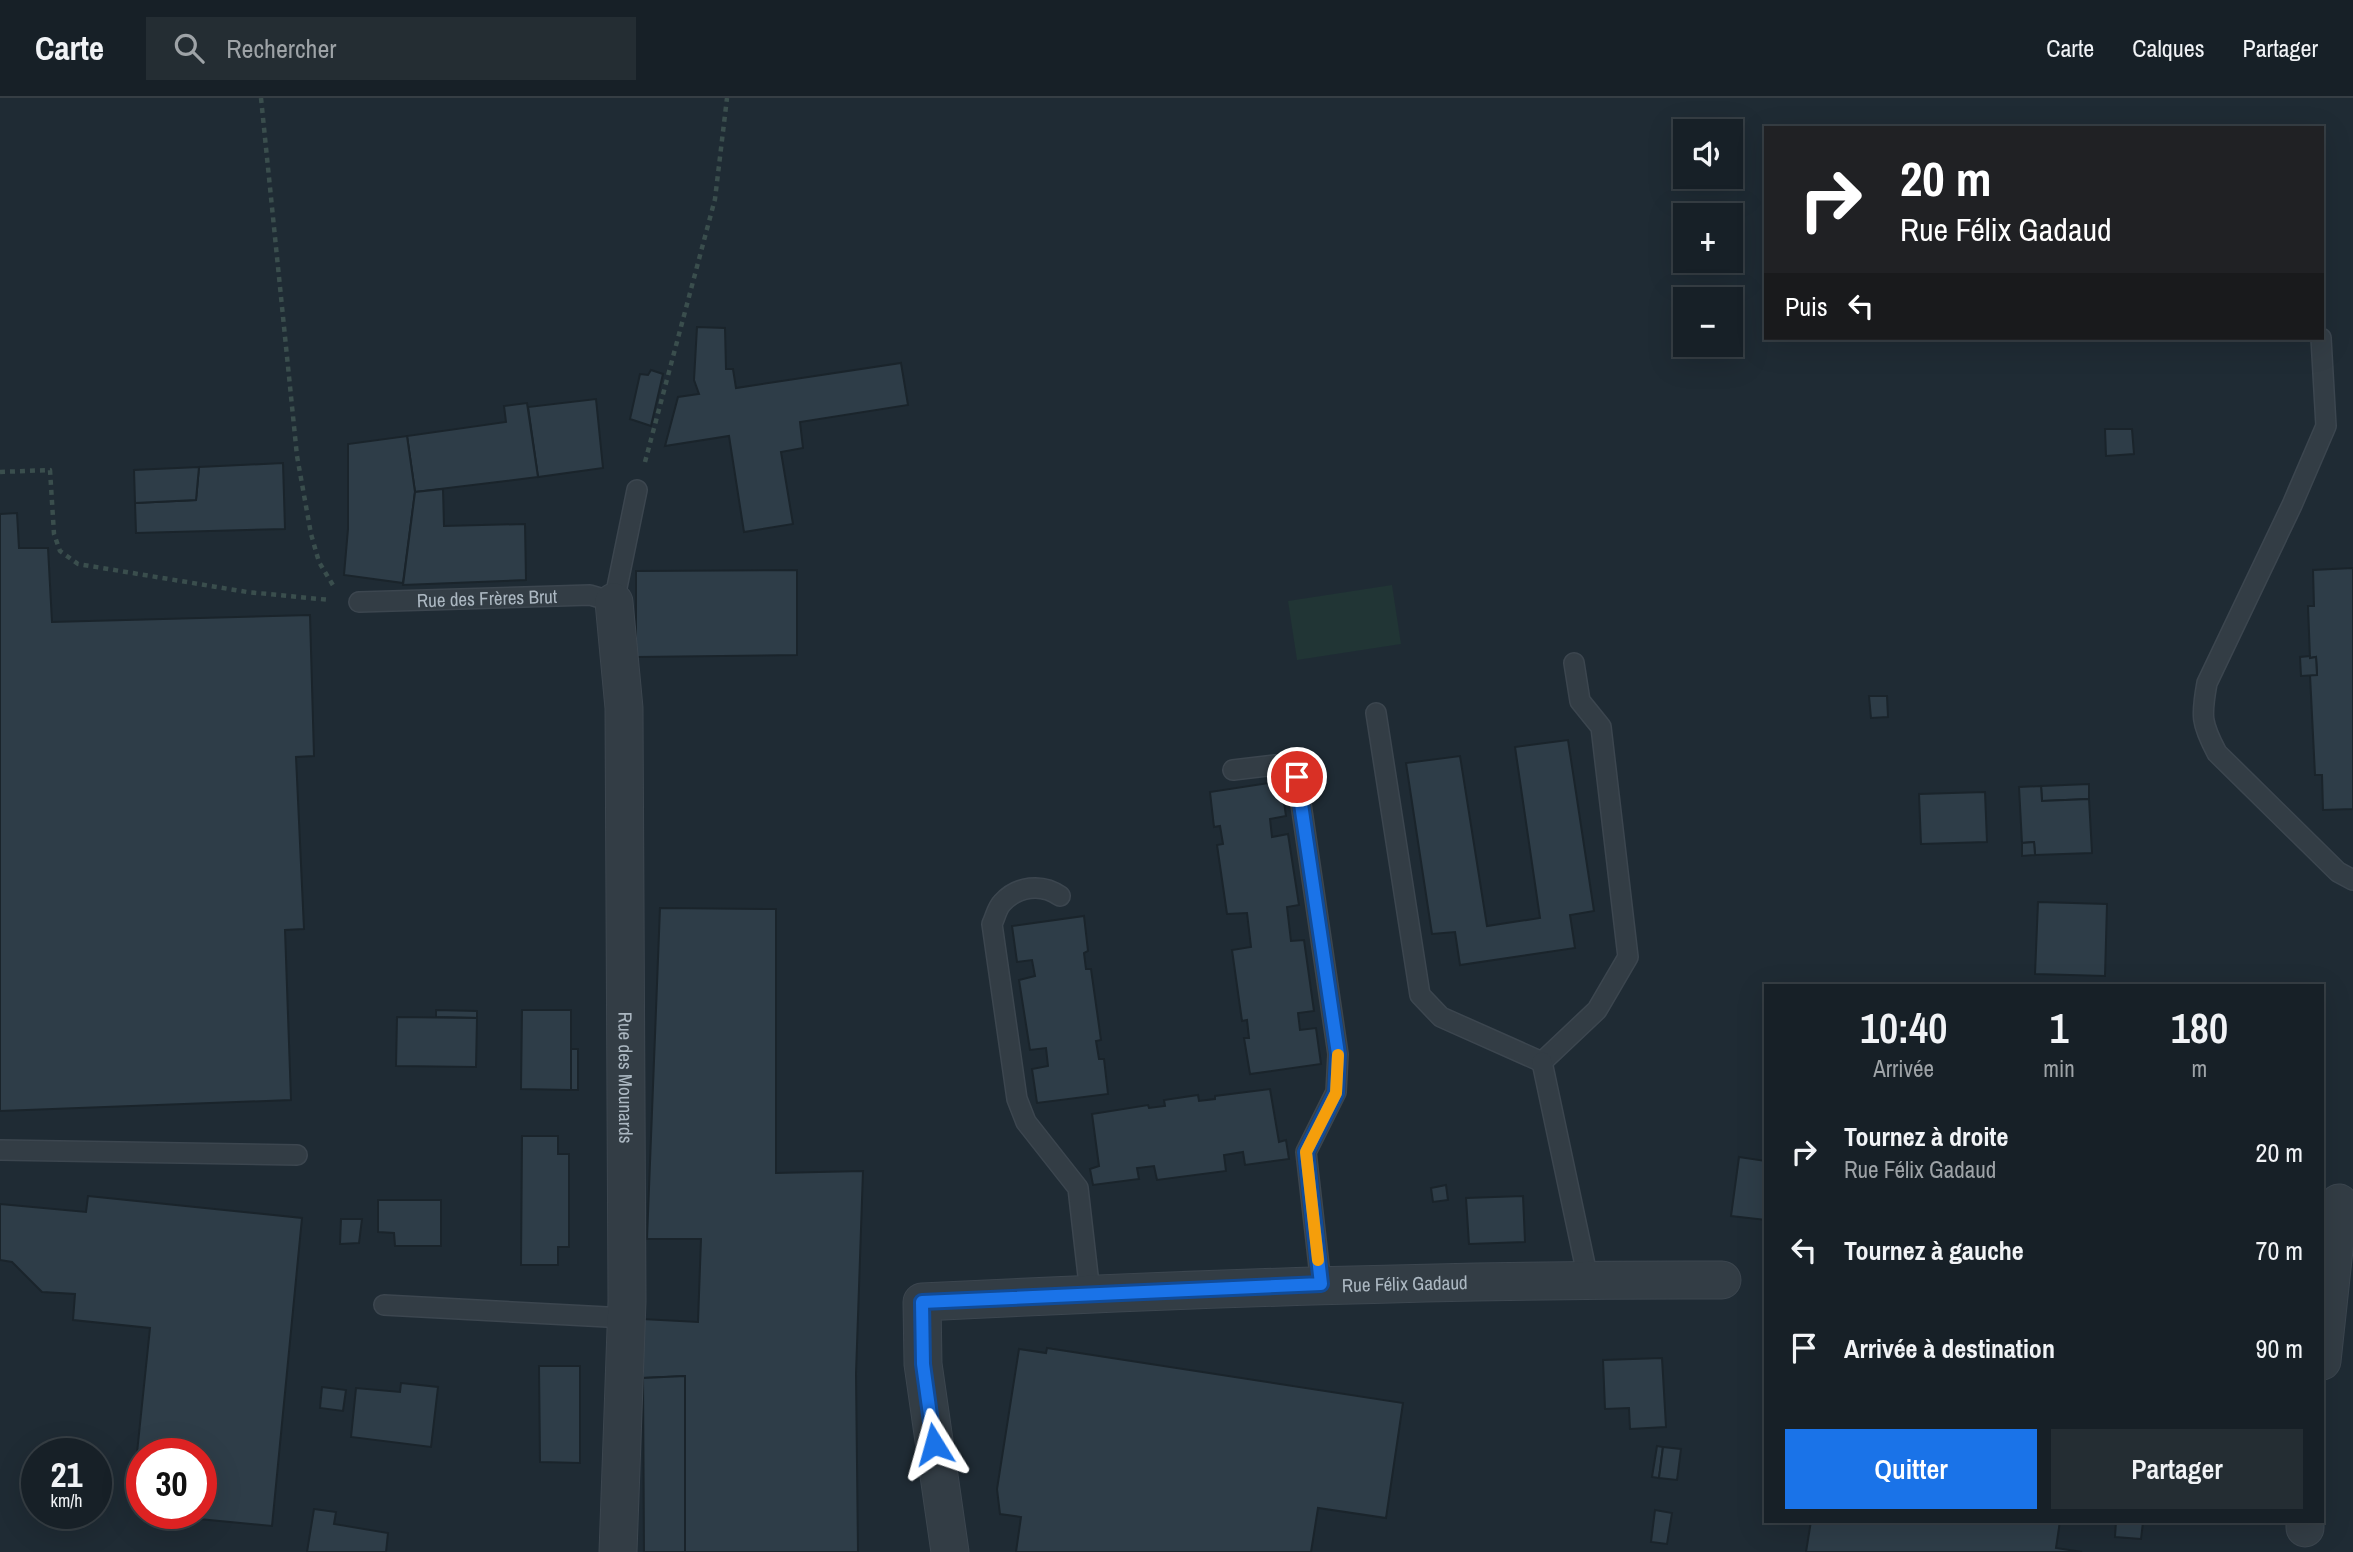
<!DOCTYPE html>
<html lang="fr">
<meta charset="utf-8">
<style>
:root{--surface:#172027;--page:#242d33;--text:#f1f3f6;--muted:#9ea3a7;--line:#363e44;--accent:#1a73e8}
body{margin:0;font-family:"Archivo Narrow",sans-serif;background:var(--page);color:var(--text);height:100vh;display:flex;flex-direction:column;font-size:26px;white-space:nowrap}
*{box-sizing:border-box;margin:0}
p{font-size:23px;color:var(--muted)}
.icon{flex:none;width:38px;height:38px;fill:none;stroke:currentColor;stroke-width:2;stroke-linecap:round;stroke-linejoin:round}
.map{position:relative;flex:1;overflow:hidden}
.side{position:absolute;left:1764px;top:886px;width:560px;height:539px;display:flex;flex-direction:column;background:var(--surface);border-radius:0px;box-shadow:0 7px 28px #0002,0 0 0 2px var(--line)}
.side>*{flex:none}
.banner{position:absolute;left:1764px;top:28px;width:560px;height:214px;border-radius:0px;box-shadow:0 7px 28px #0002,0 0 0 2px var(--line);background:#202124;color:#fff;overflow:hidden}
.controls{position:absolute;left:1673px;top:21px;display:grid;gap:14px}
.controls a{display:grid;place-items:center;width:70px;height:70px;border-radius:0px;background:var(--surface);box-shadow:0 7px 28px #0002,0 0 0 2px var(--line);font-size:35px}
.speed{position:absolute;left:21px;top:1340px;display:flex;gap:14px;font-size:35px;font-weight:700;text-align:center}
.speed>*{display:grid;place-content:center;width:91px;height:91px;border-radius:50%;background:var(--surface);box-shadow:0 7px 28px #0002,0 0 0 2px var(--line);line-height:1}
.speed small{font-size:18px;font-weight:400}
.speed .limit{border:10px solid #d22;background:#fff;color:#111}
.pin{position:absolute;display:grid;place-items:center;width:60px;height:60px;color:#fff;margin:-30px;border:4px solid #fff;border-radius:50%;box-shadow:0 2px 7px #0007}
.me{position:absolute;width:77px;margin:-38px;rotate:352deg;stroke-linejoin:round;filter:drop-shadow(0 0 5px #0008)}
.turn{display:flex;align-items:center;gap:24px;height:147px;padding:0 21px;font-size:32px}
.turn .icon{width:91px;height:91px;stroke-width:2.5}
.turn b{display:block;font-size:49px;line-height:60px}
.then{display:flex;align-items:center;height:66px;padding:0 21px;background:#0003;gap:14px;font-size:26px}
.eta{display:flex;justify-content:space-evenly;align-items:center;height:119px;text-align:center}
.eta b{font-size:42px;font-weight:600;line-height:49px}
.action{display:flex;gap:14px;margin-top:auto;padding:14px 21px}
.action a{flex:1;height:80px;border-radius:0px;background:var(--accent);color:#fff;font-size:28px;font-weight:600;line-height:80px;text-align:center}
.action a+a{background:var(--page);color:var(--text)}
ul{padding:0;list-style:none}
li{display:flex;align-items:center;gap:21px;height:98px;padding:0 21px}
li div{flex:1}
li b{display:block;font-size:26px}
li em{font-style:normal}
header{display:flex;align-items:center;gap:42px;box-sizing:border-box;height:98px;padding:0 35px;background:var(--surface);border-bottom:2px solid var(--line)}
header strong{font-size:33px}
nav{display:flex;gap:38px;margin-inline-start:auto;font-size:24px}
.search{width:490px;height:63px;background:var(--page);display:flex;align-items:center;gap:18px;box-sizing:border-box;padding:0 24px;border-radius:0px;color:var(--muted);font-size:26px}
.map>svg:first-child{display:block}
.green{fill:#213535}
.building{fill:#2e3d48;stroke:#1a242b;stroke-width:2}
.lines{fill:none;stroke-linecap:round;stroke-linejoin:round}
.lane-casing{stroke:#3c464f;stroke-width:22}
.street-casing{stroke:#3c464f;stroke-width:39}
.path{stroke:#3a4e4d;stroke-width:4.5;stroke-dasharray:5 5;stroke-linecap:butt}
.lane{stroke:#333d45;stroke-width:19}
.street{stroke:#333d45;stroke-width:37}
.route-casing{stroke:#114b97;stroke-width:18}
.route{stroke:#1a73e8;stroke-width:12}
.slow{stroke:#f59e0b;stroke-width:12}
.labels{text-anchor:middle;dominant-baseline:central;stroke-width:7;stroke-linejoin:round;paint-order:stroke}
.street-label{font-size:19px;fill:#acb8c2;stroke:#182229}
</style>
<header>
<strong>Carte</strong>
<div class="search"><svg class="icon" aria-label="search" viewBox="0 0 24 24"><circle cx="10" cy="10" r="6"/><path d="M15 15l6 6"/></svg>Rechercher</div>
<nav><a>Carte</a><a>Calques</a><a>Partager</a></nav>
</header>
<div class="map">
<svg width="2353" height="1454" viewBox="0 0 2353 1454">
<rect width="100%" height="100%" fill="#1f2b34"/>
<polygon class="green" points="1392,487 1401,546 1297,562 1288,503"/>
<g class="building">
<polygon points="697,229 725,230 726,271 733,271 736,290 901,265 908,307 800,324 803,350 781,354 793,426 744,434 729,338 665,348 678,299 699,296 694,282"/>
<polygon points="651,272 663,276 651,328 630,321 640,276 648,277"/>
<polygon points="596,301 603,370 538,379 528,309"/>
<polygon points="527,305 538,379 415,394 407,338 506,324 504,308"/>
<polygon points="2105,331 2132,331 2134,356 2106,358"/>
<polygon points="407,338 415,394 403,485 344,477 348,431 348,346"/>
<polygon points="283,365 285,431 136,435 135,405 196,402 199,369"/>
<polygon points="199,369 196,402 135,405 134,372"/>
<polygon points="443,391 444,428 525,426 526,482 403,487 415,394"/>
<polygon points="17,415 19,450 48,450 52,524 310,517 314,658 296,659 304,831 285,832 291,1002 0,1013 0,416"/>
<polygon points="2353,470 2353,711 2323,712 2322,677 2315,677 2310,577 2317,577 2316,559 2310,560 2308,508 2314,508 2313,472"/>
<polygon points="797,472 797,557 636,559 636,473"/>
<polygon points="2310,558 2310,560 2316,559 2317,577 2301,578 2300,559"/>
<polygon points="1869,598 1887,598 1888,619 1871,620"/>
<polygon points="1568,642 1594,813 1570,817 1575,850 1460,867 1455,834 1432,836 1406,665 1460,658 1487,828 1540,820 1515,649"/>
<polygon points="1281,683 1286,718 1270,721 1272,739 1288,736 1299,807 1287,809 1291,843 1304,842 1314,913 1298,915 1300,932 1316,930 1321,966 1250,976 1244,940 1249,940 1247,922 1242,923 1232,852 1251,849 1247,815 1227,816 1217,747 1223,746 1220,728 1214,729 1210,694"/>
<polygon points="2089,686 2089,701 2042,703 2041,688"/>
<polygon points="2041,688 2042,703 2089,701 2092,755 2035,757 2034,744 2022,745 2019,689"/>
<polygon points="1985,694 1987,744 1921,746 1919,696"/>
<polygon points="2034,744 2035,757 2022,758 2022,745"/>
<polygon points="2038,804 2107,806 2105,878 2035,876"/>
<polygon points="660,810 776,811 776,1075 863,1073 856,1276 858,1454 685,1454 685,1278 643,1280 642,1221 698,1224 701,1141 647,1141"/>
<polygon points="1084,818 1088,853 1084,855 1086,871 1091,871 1101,942 1096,943 1099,961 1104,961 1108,996 1037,1005 1032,971 1048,968 1046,950 1030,952 1019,882 1035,878 1032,862 1017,864 1012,828"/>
<polygon points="436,912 477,913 477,920 436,919"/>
<polygon points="522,912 571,912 571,992 521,991"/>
<polygon points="397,919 477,920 476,969 396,968"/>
<rect x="571" y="951" width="7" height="41"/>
<polygon points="1270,991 1279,1044 1286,1042 1289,1061 1245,1067 1243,1054 1224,1057 1226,1073 1157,1082 1154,1068 1137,1070 1139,1081 1093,1087 1090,1071 1099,1068 1092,1016 1148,1007 1149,1010 1165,1008 1164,1002 1198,997 1199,1003 1215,1001 1215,998"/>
<polygon points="522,1038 558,1038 558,1056 569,1056 569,1149 558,1149 558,1167 521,1167"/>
<polygon points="1739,1059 1766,1063 1766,1122 1731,1118"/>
<polygon points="1446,1087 1448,1102 1433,1104 1431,1090"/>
<polygon points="88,1098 302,1120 272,1428 199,1421 195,1416 201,1416 201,1356 142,1356 142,1404 132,1403 150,1230 73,1222 75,1196 42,1194 12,1164 0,1162 0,1106 86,1114"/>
<polygon points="1523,1098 1525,1144 1469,1146 1466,1100"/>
<polygon points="378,1102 441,1102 441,1148 395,1148 394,1135 378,1134"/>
<polygon points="341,1121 362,1121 359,1145 340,1146"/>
<polygon points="1047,1250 1403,1305 1386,1420 1318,1410 1311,1454 1016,1454 1021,1419 1000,1416 997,1391 1019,1251 1046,1255"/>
<polygon points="1662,1260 1666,1329 1630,1331 1629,1310 1605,1311 1603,1262"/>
<polygon points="539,1268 580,1268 580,1365 540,1364"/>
<polygon points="685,1278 685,1454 644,1454 643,1280"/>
<polygon points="401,1285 438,1289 431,1349 351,1339 356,1290 400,1294"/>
<polygon points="322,1289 346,1292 343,1313 320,1310"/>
<polygon points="1657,1348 1663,1349 1659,1380 1652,1379"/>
<polygon points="1663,1349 1681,1351 1677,1382 1659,1380"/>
<polygon points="314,1411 336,1414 334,1426 388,1435 386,1454 307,1454"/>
<polygon points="1655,1412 1672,1415 1667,1446 1651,1444"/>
<polygon points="1811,1423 2060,1423 2056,1450 2082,1454 1806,1454"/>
<polygon points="2116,1423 2143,1424 2141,1441 2115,1439"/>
</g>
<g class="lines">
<g class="lane-casing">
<g id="lane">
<path d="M2321,240l5,88 -34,79 -85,178c-6,33 -6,40 10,70l121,119 15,8"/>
<path id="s1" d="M359,504l231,-7 24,7 23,-112"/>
<polyline points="1376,615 1420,897 1441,919 1542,964 1597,912 1628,859 1601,629 1580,603 1574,565"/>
<polyline points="1233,672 1275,667 1288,668 1297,679 1338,956 1336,994 1306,1054 1321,1186"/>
<path d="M1060,798c-18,-13 -43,-10 -58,7 -5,5 -7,15 -10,21l25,175 9,23 52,66 12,105"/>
<polyline points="1542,964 1588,1181"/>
<polyline points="0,1052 297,1057"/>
<polyline points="384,1207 626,1220"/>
</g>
</g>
<g class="street-casing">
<g id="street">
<path id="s2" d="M614,504l10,106 3,593 -9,251"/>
<polyline points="2322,1263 2339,1105"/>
<polyline points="2305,1430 2305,1423"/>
<path id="s3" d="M950,1454l-27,-188 -1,-62c266,-13 533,-23 800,-22"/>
</g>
</g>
<g class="path">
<polyline points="261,0 297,358 311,436 319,464 334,489"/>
<polyline points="645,364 715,101 727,0"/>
<polyline points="0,374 50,372 54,436 60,453 78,466 247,494 330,502"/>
</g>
<use href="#lane" class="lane"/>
<use href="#street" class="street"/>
</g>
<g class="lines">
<g class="route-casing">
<polyline id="route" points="934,1346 923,1266 922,1204 1321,1186 1306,1054 1336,995 1338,956 1297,679"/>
</g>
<use href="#route" class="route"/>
<polyline class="slow" points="1318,1162 1306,1054 1336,995 1338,957"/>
</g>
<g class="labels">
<g class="street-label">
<text stroke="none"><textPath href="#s1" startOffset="128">Rue des Frères Brut</textPath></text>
<text stroke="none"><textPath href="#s2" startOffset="476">Rue des Mounards</textPath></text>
<text stroke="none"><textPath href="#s3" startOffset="735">Rue Félix Gadaud</textPath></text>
</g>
</g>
</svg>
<div class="controls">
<a><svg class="icon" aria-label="sound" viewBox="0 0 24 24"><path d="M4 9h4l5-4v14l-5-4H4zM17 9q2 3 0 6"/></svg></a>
<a>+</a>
<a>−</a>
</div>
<div class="speed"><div>21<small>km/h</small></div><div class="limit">30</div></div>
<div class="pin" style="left:1297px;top:679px;background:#d93025"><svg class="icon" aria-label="arrive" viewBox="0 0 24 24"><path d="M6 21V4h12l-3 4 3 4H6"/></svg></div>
<svg class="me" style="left:934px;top:1346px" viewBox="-20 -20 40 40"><path d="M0-17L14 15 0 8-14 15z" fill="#1a73e8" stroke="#fff" stroke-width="4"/></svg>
<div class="banner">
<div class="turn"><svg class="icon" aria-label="right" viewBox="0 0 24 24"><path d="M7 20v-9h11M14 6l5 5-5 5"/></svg><div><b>20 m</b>Rue Félix Gadaud</div></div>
<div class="then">Puis<svg class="icon" aria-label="left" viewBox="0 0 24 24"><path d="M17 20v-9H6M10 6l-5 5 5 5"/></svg></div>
</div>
<section class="side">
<div class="eta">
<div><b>10:40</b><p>Arrivée</p></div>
<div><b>1</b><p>min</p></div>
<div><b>180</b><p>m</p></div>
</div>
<ul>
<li><svg class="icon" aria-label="right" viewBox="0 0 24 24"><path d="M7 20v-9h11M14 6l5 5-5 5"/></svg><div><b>Tournez à droite</b><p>Rue Félix Gadaud</p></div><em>20 m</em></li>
<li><svg class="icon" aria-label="left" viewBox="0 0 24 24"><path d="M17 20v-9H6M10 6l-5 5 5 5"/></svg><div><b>Tournez à gauche</b></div><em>70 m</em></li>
<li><svg class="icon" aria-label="arrive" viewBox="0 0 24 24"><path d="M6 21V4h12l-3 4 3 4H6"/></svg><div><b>Arrivée à destination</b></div><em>90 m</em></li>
</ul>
<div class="action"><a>Quitter</a><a>Partager</a></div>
</section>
</div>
